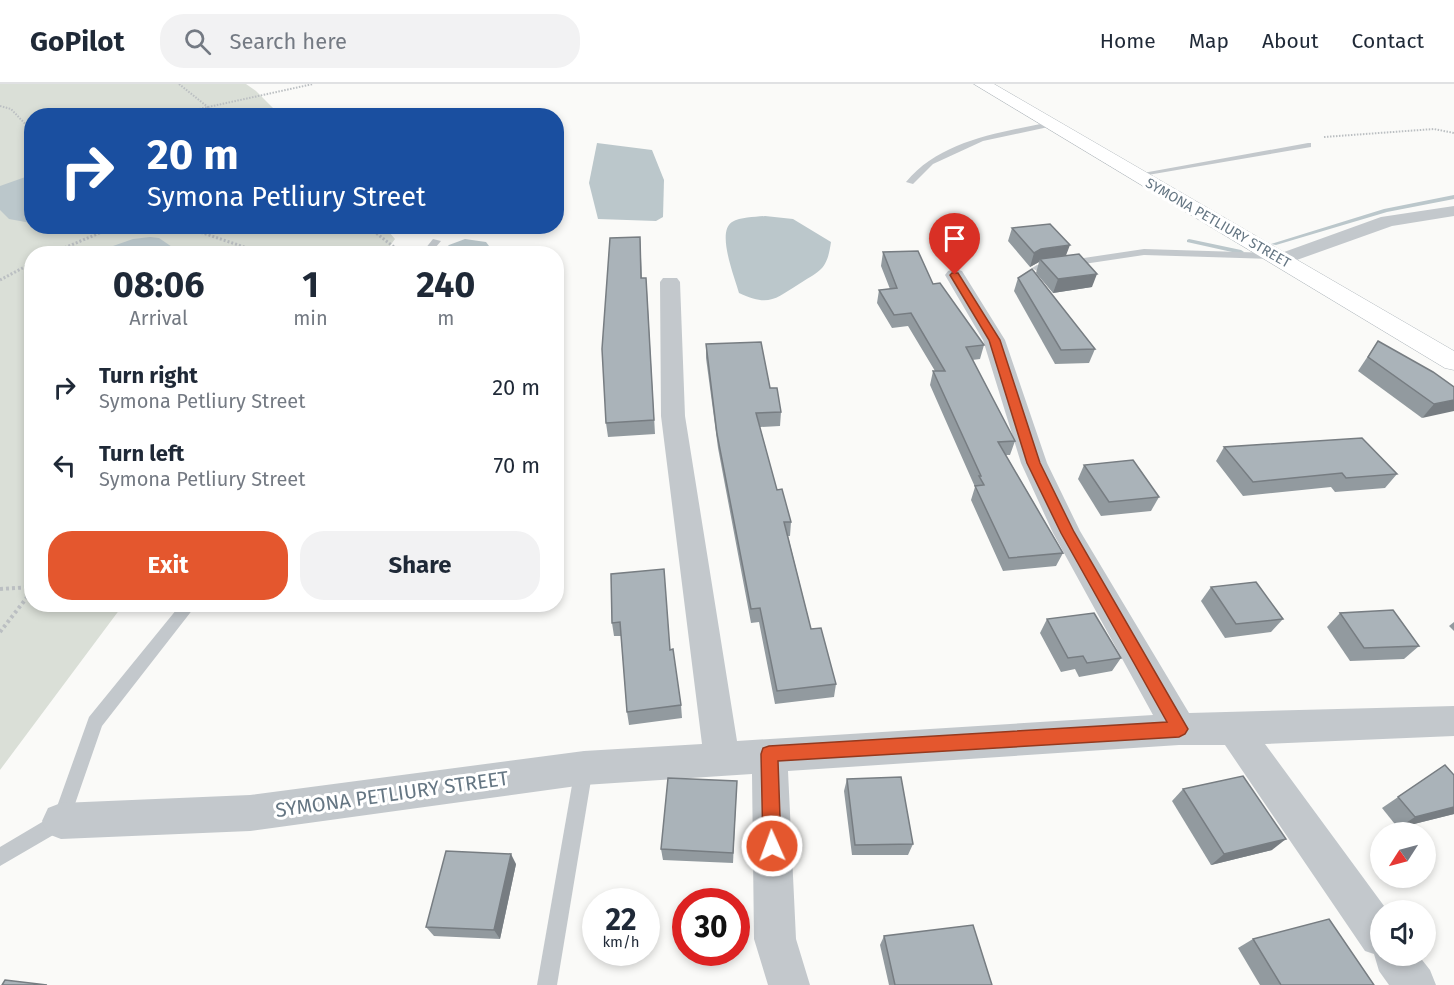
<!DOCTYPE html>
<style>
:root{--surface:#fff;--page:#f2f2f3;--text:#1f2937;--muted:#747a83;--line:#e0e1e3;--accent:#e4572e}
body{margin:0;font-family:"Fira Sans",sans-serif;background:var(--page);color:var(--text);height:100vh;display:flex;flex-direction:column;font-size:22px;white-space:nowrap}
*{box-sizing:border-box;margin:0}
p{font-size:20px;color:var(--muted)}
.icon{flex:none;width:33px;height:33px;fill:none;stroke:currentColor;stroke-width:2;stroke-linecap:round;stroke-linejoin:round}
.map{position:relative;flex:1;overflow:hidden}
.side{position:absolute;left:24px;top:162px;width:540px;height:366px;display:flex;flex-direction:column;background:var(--surface);border-radius:24px;box-shadow:0 3px 9px #0003}
.side>*{flex:none}
.guide{position:absolute;left:24px;top:24px;width:540px;height:126px;border-radius:24px;box-shadow:0 3px 9px #0003;background:#1a4fa0;color:#fff;overflow:hidden}
.needle{width:39px;rotate:234deg}
.controls{position:absolute;left:1370px;top:738px;display:grid;gap:12px}
.controls a{display:grid;place-items:center;width:66px;height:66px;border-radius:50%;background:var(--surface);box-shadow:0 3px 9px #0003;font-size:30px}
.speed{position:absolute;left:582px;top:804px;display:flex;gap:12px;font-size:30px;font-weight:700;text-align:center}
.speed>*{display:grid;place-content:center;width:78px;height:78px;border-radius:50%;background:var(--surface);box-shadow:0 3px 9px #0003;line-height:1}
.speed small{font-size:15px;font-weight:400}
.speed .limit{border:9px solid #d22;background:#fff;color:#111}
.pin{position:absolute;display:grid;place-items:center;width:51px;height:51px;color:#fff;margin:-62px -26px;border-radius:50% 50% 50% 0;rotate:-45deg;box-shadow:0 0 6px #0007}
.pin .icon{rotate:45deg}
.me{position:absolute;width:66px;margin:-33px;rotate:358deg;stroke-linejoin:round;filter:drop-shadow(0 0 4px #0008)}
.turn{display:flex;align-items:center;gap:21px;height:126px;padding:0 24px;font-size:27px}
.turn .icon{width:78px;height:78px;stroke-width:2.5}
.turn b{display:block;font-size:42px;line-height:51px}
.eta{display:flex;justify-content:space-evenly;align-items:center;height:102px;text-align:center}
.eta b{font-size:36px;font-weight:700;line-height:42px}
.action{display:flex;gap:12px;margin-top:auto;padding:12px 24px}
.action a{flex:1;height:69px;border-radius:24px;background:var(--accent);color:#fff;font-size:24px;font-weight:700;line-height:69px;text-align:center}
.action a+a{background:var(--page);color:var(--text)}
ul{padding:0;list-style:none}
li{display:flex;align-items:center;gap:18px;height:78px;padding:0 24px}
li div{flex:1}
li b{display:block;font-size:22px}
li em{font-style:normal}
header{display:flex;align-items:center;gap:36px;box-sizing:border-box;height:84px;padding:0 30px;background:var(--surface);border-bottom:2px solid var(--line)}
header strong{font-size:28px}
nav{display:flex;gap:33px;margin-inline-start:auto;font-size:21px}
.search{width:420px;height:54px;background:var(--page);display:flex;align-items:center;gap:15px;box-sizing:border-box;padding:0 21px;border-radius:24px;color:var(--muted);font-size:22px}
.map>svg:first-child{display:block}
.green{fill:#dadfd7}
.water{fill:#bbc7cb}
.lines{fill:none;stroke-linecap:round;stroke-linejoin:round}
.stream{fill:#bbc7cb;fill-rule:evenodd}
.secondary-casing{stroke:#b3babf;stroke-width:1}
.path-far2{stroke:#bbbfc2;stroke-width:2;stroke-dasharray:1.5 1.5;stroke-linecap:butt}
.path-far1{stroke:#bbbfc2;stroke-width:3;stroke-dasharray:2 2;stroke-linecap:butt}
.path{stroke:#bbbfc2;stroke-width:4;stroke-dasharray:3 3;stroke-linecap:butt}
.lane{fill:#c3c8cc;fill-rule:evenodd}
.street{fill:#c3c8cc;fill-rule:evenodd}
.secondary{fill:#fff;fill-rule:evenodd}
.wall{fill:#929a9f}
.shaded-wall{fill:#777d82}
.building{fill:#aab3b9;stroke:#777d82;stroke-width:1.5}
.route{fill:#e4572e;stroke:#94391e;stroke-width:1.5}
.labels{text-anchor:middle;dominant-baseline:central;stroke-width:6;stroke-linejoin:round;paint-order:stroke}
.far-street-label{font-size:14px;fill:#657683;stroke:#fff}
.near-street-label{font-size:20px;fill:#657683;stroke:#fff}
</style>
<header>
<strong>GoPilot</strong>
<div class="search"><svg class="icon" aria-label="search" viewBox="0 0 24 24"><circle cx="10" cy="10" r="6"/><path d="M15 15l6 6"/></svg>Search here</div>
<nav><a>Home</a><a>Map</a><a>About</a><a>Contact</a></nav>
</header>
<div class="map">
<svg width="1454" height="901" viewBox="0 0 1454 901">
<rect width="100%" height="100%" fill="#fafaf8"/>
<polygon class="green" points="0,0 246,0 256,7 280,31 32,32 32,142 384,142 395,155 384,170 32,170 32,520 123,521 0,686"/>
<g class="water">
<polygon points="597,59 652,66 664,96 663,133 656,137 598,135 589,99"/>
<polygon points="31,91 31,139 9,135 0,126 0,102"/>
<path d="M765,132l28,3 38,23c-4,28 -10,28 -32,42 -24,15 -30,23 -60,9 -4,-15 -23,-61 -7,-71 9,-5 22,-5 33,-6z"/>
<polygon points="150,153 159,154 175,165 197,169 93,169 133,155"/>
<polygon points="465,155 486,158 489,162 487,169 440,169 449,161"/>
</g>
<g class="lines">
<g class="stream">
<polygon points="1454,111 1454,115 1387,128 1276,161 1271,160 1384,125"/>
<polygon points="1189,155 1241,166 1244,168 1241,170 1187,158 1187,156"/>
</g>
<g class="secondary-casing">
<polygon id="secondary" points="974,0 994,0 1454,267 1454,286 1445,284"/>
</g>
<g class="path-far2">
<polyline points="179,0 219,32"/>
<polyline points="0,22 11,25 32,47"/>
<polyline points="167,32 313,0"/>
<polyline points="1324,53 1434,45 1454,49"/>
</g>
<g class="path-far1">
<polyline points="182,142 265,170"/>
<polyline points="367,142 403,170"/>
<polyline points="50,170 116,142"/>
<polyline points="0,196 32,179"/>
</g>
<g class="path">
<polyline points="0,505 32,503"/>
<polyline points="0,548 32,507"/>
</g>
<g class="lane">
<path d="M1050,38l4,2 -1,2 -70,15 -50,23 -20,20 -7,-2c35,-42 93,-49 144,-60z"/>
<polygon points="1308,59 1311,59 1311,63 1136,93 1132,91"/>
<polygon points="433,155 441,157 430,170 421,170"/>
<polygon points="1144,165 1273,169 1278,172 1273,175 1144,171 1037,187 1032,184 1037,181"/>
<polygon points="181,520 197,520 102,642 67,743 0,782 0,763 54,731 89,633"/>
<polygon points="584,676 590,678 593,684 557,901 537,901 575,684 578,678"/>
</g>
<g class="street">
<polygon points="1454,122 1454,132 1392,142 1280,182 1273,180 1270,176 1273,172 1381,133"/>
<polygon points="955,185 962,187 1005,256 1047,379 1080,447 1189,629 1454,622 1454,652 1265,660 1387,826 1380,826 1380,872 1419,872 1430,886 1436,901 1389,901 1379,887 1374,870 1365,867 1225,661 1179,661 788,687 796,855 810,901 768,901 754,855 752,690 584,701 250,747 61,755 48,750 42,737 48,724 61,719 250,711 584,667 702,660 661,332 660,198 663,194 677,194 680,198 685,332 737,657 1153,631 1053,449 1021,379 983,256 945,191 948,187"/>
</g>
<use href="#secondary" class="secondary"/>
</g>
<g class="wall">
<polygon points="1012,144 1066,172 1092,203 1053,209 1036,189 1039,178 1030,183 1008,157"/>
<polygon points="640,153 642,194 647,207 655,350 608,353 606,339"/>
<polygon points="883,168 933,200 984,261 980,275 972,276 1015,357 1010,371 1006,371 1063,469 1056,482 1003,487 971,416 975,403 930,301 933,287 935,287 908,242 892,244 877,219 879,206 890,205 881,182"/>
<polygon points="1018,194 1095,265 1089,279 1055,280 1014,207"/>
<polygon points="1378,257 1454,303 1422,334 1358,287"/>
<polygon points="706,260 770,304 781,328 780,342 760,343 777,406 791,438 790,452 788,452 811,545 836,600 834,613 775,620 759,538 751,539 718,364 706,274"/>
<polygon points="1224,363 1397,390 1385,404 1335,408 1331,403 1243,412 1216,377"/>
<polygon points="1084,381 1159,413 1151,427 1101,432 1078,395"/>
<polygon points="611,490 670,566 681,621 682,634 629,641 627,628 621,552 614,552 612,539"/>
<polygon points="1211,503 1283,535 1271,548 1225,554 1201,517"/>
<polygon points="1340,529 1419,562 1404,575 1350,577 1327,543"/>
<polygon points="1047,535 1121,574 1112,587 1079,593 1075,585 1061,588 1040,549"/>
<polygon points="1454,538 1454,547 1449,542"/>
<polygon points="1445,681 1454,691 1454,730 1398,744 1382,724"/>
<polygon points="847,695 913,760 908,771 852,771 844,707"/>
<polygon points="737,697 733,779 663,776 661,765"/>
<polygon points="1183,705 1272,766 1211,781 1172,717"/>
<polygon points="516,780 500,855 434,852 426,843"/>
<polygon points="884,852 992,901 889,901 880,861"/>
<polygon points="1253,855 1374,901 1260,901 1238,864"/>
</g>
<g class="shaded-wall">
<polygon points="1070,161 1065,174 1040,175 1039,178 1030,183 1034,169 1041,165"/>
<polygon points="1097,190 1092,203 1053,209 1058,195"/>
<polygon points="1454,316 1454,327 1422,334 1434,320"/>
<polygon points="1454,723 1454,730 1398,744 1415,733"/>
<polygon points="1286,755 1272,766 1211,781 1224,770"/>
<polygon points="511,770 516,780 500,855 494,846"/>
</g>
<g class="building">
<polygon points="1050,140 1070,161 1041,165 1034,169 1012,144"/>
<polygon points="640,153 641,194 646,194 654,336 606,339 602,265 610,154"/>
<polygon points="918,167 933,200 940,199 984,261 966,263 1015,357 998,358 1063,469 1009,474 975,402 984,401 979,392 981,392 933,287 945,287 911,229 894,231 879,206 897,204 883,168"/>
<polygon points="1079,170 1097,190 1058,195 1040,175"/>
<polygon points="1032,185 1095,265 1061,266 1018,194"/>
<polygon points="1378,257 1433,288 1454,303 1454,316 1434,320 1368,273"/>
<polygon points="761,258 770,304 777,304 781,328 756,329 777,406 782,405 791,438 784,438 811,545 821,544 836,600 777,607 760,524 751,525 717,350 706,260"/>
<polygon points="1362,354 1397,390 1346,394 1342,389 1253,398 1224,363"/>
<polygon points="1133,376 1159,413 1109,418 1084,381"/>
<polygon points="664,485 670,566 673,565 681,621 627,628 620,538 612,539 611,490"/>
<polygon points="1256,498 1283,535 1236,540 1211,503"/>
<polygon points="1393,526 1419,562 1364,564 1340,529"/>
<polygon points="1094,529 1121,574 1087,579 1083,572 1068,574 1047,535"/>
<polygon points="1445,681 1454,691 1454,723 1415,733 1398,713"/>
<polygon points="1243,692 1286,755 1224,770 1183,705"/>
<polygon points="901,693 913,760 855,761 847,695"/>
<polygon points="668,694 737,697 733,769 661,765"/>
<polygon points="446,767 511,770 494,846 426,843"/>
<polygon points="1329,835 1374,901 1281,901 1253,855"/>
<polygon points="973,841 992,901 895,901 884,852"/>
<polygon points="5,896 47,901 2,901"/>
</g>
<polygon class="route" points="952,189 958,189 1000,256 1040,379 1074,448 1188,645 1185,650 1179,653 778,677 781,762 779,769 772,772 766,769 763,762 761,670 763,664 769,662 1167,638 1061,449 1027,379 989,256 950,191"/>
<g class="labels">
<g class="far-street-label">
<text transform="translate(1218 139) rotate(30)">SYMONA PETLIURY STREET</text>
</g>
<g class="near-street-label">
<text transform="translate(392 710) rotate(-8)">SYMONA PETLIURY STREET</text>
</g>
</g>
</svg>
<div class="controls">
<a><svg class="needle" viewBox="-14 -14 28 28"><path d="M0-13l5 13h-10z" fill="#e53935"/><path d="M0 13l5-13h-10z" fill="#747a83"/></svg></a>
<a><svg class="icon" aria-label="sound" viewBox="0 0 24 24"><path d="M4 9h4l5-4v14l-5-4H4zM17 9q2 3 0 6"/></svg></a>
</div>
<div class="speed"><div>22<small>km/h</small></div><div class="limit">30</div></div>
<div class="pin" style="left:955px;top:191px;background:#d93025"><svg class="icon" aria-label="arrive" viewBox="0 0 24 24"><path d="M6 21V4h12l-3 4 3 4H6"/></svg></div>
<svg class="me" style="left:772px;top:762px" viewBox="-20 -20 40 40"><circle r="17" fill="#e4572e" stroke="#fff" stroke-width="3"/><path d="M0-11L8 9 0 5-8 9z" fill="#fff"/></svg>
<div class="guide">
<div class="turn"><svg class="icon" aria-label="right" viewBox="0 0 24 24"><path d="M7 20v-9h11M14 6l5 5-5 5"/></svg><div><b>20 m</b>Symona Petliury Street</div></div>
</div>
<section class="side">
<div class="eta">
<div><b>08:06</b><p>Arrival</p></div>
<div><b>1</b><p>min</p></div>
<div><b>240</b><p>m</p></div>
</div>
<ul>
<li><svg class="icon" aria-label="right" viewBox="0 0 24 24"><path d="M7 20v-9h11M14 6l5 5-5 5"/></svg><div><b>Turn right</b><p>Symona Petliury Street</p></div><em>20 m</em></li>
<li><svg class="icon" aria-label="left" viewBox="0 0 24 24"><path d="M17 20v-9H6M10 6l-5 5 5 5"/></svg><div><b>Turn left</b><p>Symona Petliury Street</p></div><em>70 m</em></li>
</ul>
<div class="action"><a>Exit</a><a>Share</a></div>
</section>
</div>
